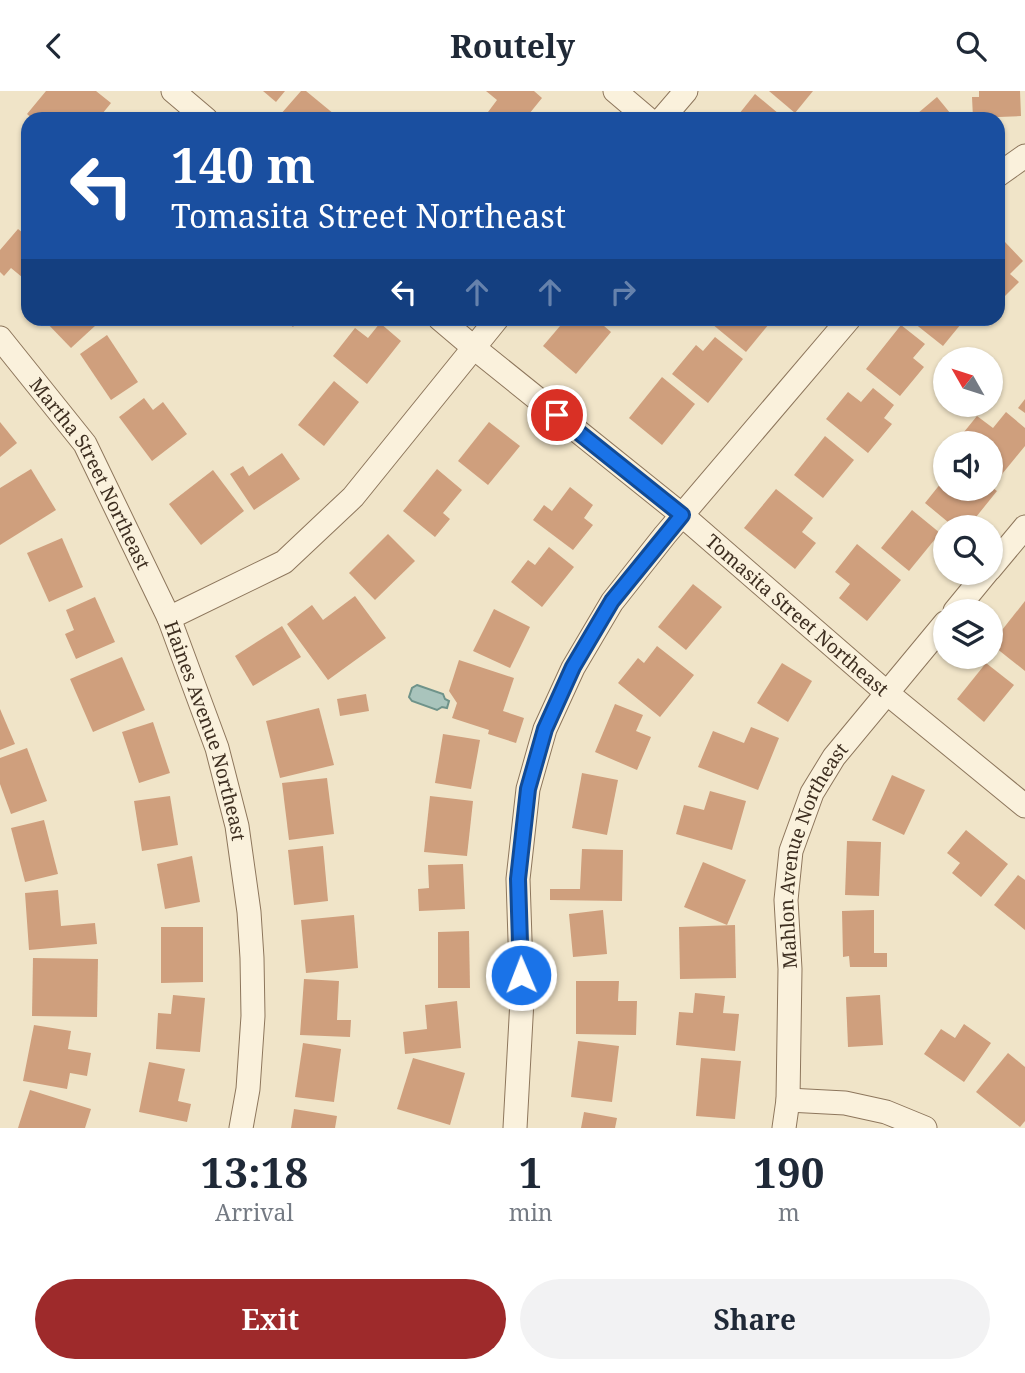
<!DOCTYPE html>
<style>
:root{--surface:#fff;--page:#f2f2f3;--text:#1f2937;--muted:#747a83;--accent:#9e2a2b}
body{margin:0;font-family:"Noto Serif",serif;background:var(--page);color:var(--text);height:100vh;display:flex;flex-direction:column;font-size:26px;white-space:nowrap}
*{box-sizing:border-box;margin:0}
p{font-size:23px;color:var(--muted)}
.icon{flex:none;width:38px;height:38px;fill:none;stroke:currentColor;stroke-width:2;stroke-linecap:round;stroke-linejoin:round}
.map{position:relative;height:1037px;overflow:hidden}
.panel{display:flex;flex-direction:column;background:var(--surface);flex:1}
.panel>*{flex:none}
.guide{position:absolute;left:21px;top:21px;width:984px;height:214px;border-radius:21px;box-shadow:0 2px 5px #0004;background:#1a4fa0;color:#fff;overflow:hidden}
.needle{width:46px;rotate:309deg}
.controls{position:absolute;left:933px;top:256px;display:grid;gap:14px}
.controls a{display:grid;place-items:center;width:70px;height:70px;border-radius:50%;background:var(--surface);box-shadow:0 2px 5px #0004;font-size:35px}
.pin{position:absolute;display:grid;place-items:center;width:60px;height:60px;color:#fff;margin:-30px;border:4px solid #fff;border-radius:50%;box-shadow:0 2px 7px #0007}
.me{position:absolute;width:77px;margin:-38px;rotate:359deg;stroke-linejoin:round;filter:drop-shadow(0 0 5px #0008)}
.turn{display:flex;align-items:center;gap:24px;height:147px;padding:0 35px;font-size:32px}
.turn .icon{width:91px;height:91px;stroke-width:2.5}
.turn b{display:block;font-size:49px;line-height:60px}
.lanes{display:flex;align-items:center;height:66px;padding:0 35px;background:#0003;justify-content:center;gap:35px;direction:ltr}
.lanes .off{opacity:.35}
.eta{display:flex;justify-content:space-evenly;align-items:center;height:119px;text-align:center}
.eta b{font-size:42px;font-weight:700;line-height:49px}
.action{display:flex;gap:14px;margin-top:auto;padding:14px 35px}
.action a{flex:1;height:80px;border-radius:42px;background:var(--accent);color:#fff;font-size:28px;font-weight:700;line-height:80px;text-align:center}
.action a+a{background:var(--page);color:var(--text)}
header{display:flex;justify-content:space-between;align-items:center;height:91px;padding:0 35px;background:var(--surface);font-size:32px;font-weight:700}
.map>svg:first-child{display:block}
.water{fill:#a9c4bc;stroke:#6f938a;stroke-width:2}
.building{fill:#cf9f7d}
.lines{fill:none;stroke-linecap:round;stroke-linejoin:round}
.street-casing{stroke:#8d765c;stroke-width:25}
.street{stroke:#faf1dc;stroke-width:23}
.route-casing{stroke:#114b97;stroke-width:18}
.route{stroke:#1a73e8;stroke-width:12}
.labels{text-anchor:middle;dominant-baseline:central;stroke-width:5;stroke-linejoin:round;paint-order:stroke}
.street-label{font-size:19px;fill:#3d2e20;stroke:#f7eed8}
</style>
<header><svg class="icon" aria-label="back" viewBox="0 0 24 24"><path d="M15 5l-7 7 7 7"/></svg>Routely<svg class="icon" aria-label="search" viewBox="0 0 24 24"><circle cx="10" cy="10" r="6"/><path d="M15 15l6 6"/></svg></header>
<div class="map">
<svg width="1025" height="1037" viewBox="0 0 1025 1037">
<rect width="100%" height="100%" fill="#f0e4c8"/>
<polygon class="water" points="417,594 443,603 445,608 449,610 447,617 442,616 437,619 412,610 409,606 412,597"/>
<g class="building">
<polygon points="46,0 96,0 111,12 98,28 55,28 49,23 46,28 33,28 27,23"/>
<polygon points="263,0 285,0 276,11"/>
<polygon points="301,0 306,0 340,28 285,28 280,24"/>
<polygon points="486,0 534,0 542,7 525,28 497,28 488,21 497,9"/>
<polygon points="769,0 813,0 795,22"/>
<polygon points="979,0 1020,0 1021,25 973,27 972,6 979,6"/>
<polygon points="755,3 785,28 735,28"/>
<polygon points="937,6 955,28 911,28"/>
<polygon points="18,138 28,146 28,191 11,177 4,185 0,181 0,159"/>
<polygon points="1005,151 1023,170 1010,183 1019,191 998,212 998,159"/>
<polygon points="43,228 90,228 96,234 71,257"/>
<polygon points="283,228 300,228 293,236"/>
<polygon points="566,228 596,228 611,241 576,283 543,255"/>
<polygon points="717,228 773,228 746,261 712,233"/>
<polygon points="917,228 965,228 943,255 914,232"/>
<polygon points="380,232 401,250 367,293 333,265 355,237 368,247"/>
<polygon points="901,234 925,253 913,267 924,276 900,305 866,278"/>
<polygon points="107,244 138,291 111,309 80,263"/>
<polygon points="715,246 743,268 708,312 672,283 696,254 703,260"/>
<polygon points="662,286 695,313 662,354 629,327"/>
<polygon points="334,290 359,311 324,355 298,334"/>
<polygon points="873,297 894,314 884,327 892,333 868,362 826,328 848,301 861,311"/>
<polygon points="144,307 153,319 163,311 187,343 152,370 119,326"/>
<polygon points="1025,308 1025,322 1018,317"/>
<polygon points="1006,321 1025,337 1025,355 998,388 990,382 990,352 955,352 977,325 993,337"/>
<polygon points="0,331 17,352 0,366"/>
<polygon points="489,331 520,355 488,394 458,370"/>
<polygon points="825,345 854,369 823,407 794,384"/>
<polygon points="282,362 300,388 254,419 230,383 243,375 249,385"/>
<polygon points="31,378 56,419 0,454 0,397"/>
<polygon points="437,378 462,399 443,422 450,428 435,446 403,420"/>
<polygon points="213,379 244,420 201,454 169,413"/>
<polygon points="945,387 945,397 990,397 990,395 997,400 968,436 954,436 925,412"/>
<polygon points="570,396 593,414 584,427 593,434 573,459 533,429 544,414 552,420"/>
<polygon points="776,398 813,427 802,441 816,452 795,478 744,437"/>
<polygon points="912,419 940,442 909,480 881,457"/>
<polygon points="388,443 415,470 375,509 349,482"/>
<polygon points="62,447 83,496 49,511 27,462"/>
<polygon points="857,453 901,489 867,530 839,507 850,493 835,481"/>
<polygon points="549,456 574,476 542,516 511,491 528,469 535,474"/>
<polygon points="693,493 722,516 686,559 658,536"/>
<polygon points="355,505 386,547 328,589 287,533 312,514 323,529"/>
<polygon points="95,506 115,551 76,568 65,543 74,539 66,519"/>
<polygon points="1025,510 1025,580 991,553"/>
<polygon points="494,518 530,536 510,577 473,560"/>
<polygon points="282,535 301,566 253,595 235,565"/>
<polygon points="657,555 694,584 660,626 618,592 638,567 644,572"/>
<polygon points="122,566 145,619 93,641 70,588"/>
<polygon points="459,569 514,587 503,620 524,627 516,652 488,643 489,639 452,627 457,612 449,600"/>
<polygon points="782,572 812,590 788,631 757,612"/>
<polygon points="986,572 1014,594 984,631 957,608"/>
<polygon points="366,603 369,620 340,625 337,608"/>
<polygon points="615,613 643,624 636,640 651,646 637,679 595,661"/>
<polygon points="319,617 334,674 280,687 266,630"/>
<polygon points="0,618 15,653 0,659"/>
<polygon points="153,631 170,682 139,692 122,641"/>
<polygon points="751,636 779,647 758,699 698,676 713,640 744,652"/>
<polygon points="443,643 480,649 471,698 435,692"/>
<polygon points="27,657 47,710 11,723 0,693 0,667"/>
<polygon points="582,682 618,689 607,744 572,737"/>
<polygon points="892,684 925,699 904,744 872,729"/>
<polygon points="327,687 334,743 289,749 282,692"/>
<polygon points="710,700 746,710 732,759 676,743 684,714 704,719"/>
<polygon points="170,705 178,754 142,760 134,710"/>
<polygon points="430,705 473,710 467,765 424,761"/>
<polygon points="44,729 58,783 25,791 11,737"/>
<polygon points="966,739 1008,773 981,806 952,782 960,772 947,762"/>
<polygon points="847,750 881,751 879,805 845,804"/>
<polygon points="323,755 328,810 294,814 288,759"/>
<polygon points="582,758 623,759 622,810 550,809 550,798 580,798"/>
<polygon points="192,765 200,811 165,818 157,773"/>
<polygon points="703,771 746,789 727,834 684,816"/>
<polygon points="463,773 465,818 419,820 418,798 429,797 428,774"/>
<polygon points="1018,784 1025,789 1025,839 994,814"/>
<polygon points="58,799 61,835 95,832 97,853 29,859 25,802"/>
<polygon points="603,819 607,863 573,866 569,823"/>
<polygon points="874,819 874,862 887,862 887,876 850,876 849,865 843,866 842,820"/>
<polygon points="354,824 358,877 306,882 301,829"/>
<polygon points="735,834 736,887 680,888 679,836"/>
<polygon points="161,836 203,836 203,891 161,892"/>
<polygon points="469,840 470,897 438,897 438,841"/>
<polygon points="33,867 98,868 97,926 32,925"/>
<polygon points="304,888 339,890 337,929 351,929 350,946 300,944"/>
<polygon points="576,890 619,890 618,910 637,910 636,944 576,943"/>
<polygon points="695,902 725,905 723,922 739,923 735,960 676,954 679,921 693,922"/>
<polygon points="173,904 205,907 200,961 156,958 158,922 171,923"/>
<polygon points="880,904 883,954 848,956 846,906"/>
<polygon points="457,910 461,957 405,963 403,941 427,938 425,914"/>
<polygon points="964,933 991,952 964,991 924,963 941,938 955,947"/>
<polygon points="34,934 71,940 68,958 91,962 87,985 70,982 67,998 23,990"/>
<polygon points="578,950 619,955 612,1011 571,1006"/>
<polygon points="303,952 341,958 334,1011 295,1006"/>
<polygon points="1008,962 1025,976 1025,1030 1020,1036 976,1001"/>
<polygon points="413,967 465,982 450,1034 397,1018"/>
<polygon points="701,967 741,970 735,1028 696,1025"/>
<polygon points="149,971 185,978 178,1010 191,1013 187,1031 139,1021"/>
<polygon points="30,999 91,1018 85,1037 18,1037"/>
<polygon points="294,1018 337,1025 335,1037 291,1037"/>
<polygon points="584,1021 617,1027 615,1037 581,1037"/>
</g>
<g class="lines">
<g class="street-casing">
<g id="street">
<polyline points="173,0 206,28"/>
<polyline points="615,0 648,28"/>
<polyline points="662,28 686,0"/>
<polyline points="998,84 1025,65"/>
<path id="s1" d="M440,228l33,28 209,168 205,178 138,113"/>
<path id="s2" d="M0,247l85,106 84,174 48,130 20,78 12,86 3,46 1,58 -5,73 -7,39"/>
<polyline points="990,478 1025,436"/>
<polyline points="955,520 987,481"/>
<polyline points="169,527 284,471 353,406 497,228"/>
<polyline points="788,1009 845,1012 886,1021 925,1037"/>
<polyline points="515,1037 522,909 518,788 528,698 545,638 573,577 612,511 665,444 849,228"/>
<path id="s3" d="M784,1037l4,-28 2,-131 -4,-69 5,-49 21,-58 22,-36 111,-134"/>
</g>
</g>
<use href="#street" class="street"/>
</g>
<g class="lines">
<g class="route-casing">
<polyline id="route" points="521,884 518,788 528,698 545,638 573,576 612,510 682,424 557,324"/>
</g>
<use href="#route" class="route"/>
</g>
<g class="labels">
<g class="street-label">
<text stroke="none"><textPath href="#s2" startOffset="164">Martha Street Northeast</textPath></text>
<text stroke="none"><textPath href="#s1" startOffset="464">Tomasita Street Northeast</textPath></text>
<text stroke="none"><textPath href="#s2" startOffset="448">Haines Avenue Northeast</textPath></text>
<text stroke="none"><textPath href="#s3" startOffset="278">Mahlon Avenue Northeast</textPath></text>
</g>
</g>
</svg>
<div class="controls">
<a><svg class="needle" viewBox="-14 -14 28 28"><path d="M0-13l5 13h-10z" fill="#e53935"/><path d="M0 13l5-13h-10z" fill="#747a83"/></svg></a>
<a><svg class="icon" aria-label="sound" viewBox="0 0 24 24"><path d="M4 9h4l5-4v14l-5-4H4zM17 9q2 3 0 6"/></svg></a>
<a><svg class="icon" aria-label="search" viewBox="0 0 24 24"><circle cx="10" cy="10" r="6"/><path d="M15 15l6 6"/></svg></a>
<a><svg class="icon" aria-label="layers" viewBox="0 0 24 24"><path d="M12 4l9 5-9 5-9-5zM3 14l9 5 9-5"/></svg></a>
</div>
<div class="pin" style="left:557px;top:324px;background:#d93025"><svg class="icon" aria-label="arrive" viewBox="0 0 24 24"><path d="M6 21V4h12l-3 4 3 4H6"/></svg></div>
<svg class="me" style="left:521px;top:884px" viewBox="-20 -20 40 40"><circle r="17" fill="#1a73e8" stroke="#fff" stroke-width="3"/><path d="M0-11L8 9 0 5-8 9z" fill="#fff"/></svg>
<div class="guide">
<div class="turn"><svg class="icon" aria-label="left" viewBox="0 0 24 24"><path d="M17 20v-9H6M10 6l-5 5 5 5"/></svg><div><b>140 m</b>Tomasita Street Northeast</div></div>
<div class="lanes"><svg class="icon" aria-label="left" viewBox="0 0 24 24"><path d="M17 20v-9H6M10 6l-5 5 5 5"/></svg><svg class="icon off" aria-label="ahead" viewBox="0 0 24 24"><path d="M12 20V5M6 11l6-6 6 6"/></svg><svg class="icon off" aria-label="ahead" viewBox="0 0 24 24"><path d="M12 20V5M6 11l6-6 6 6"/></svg><svg class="icon off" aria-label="right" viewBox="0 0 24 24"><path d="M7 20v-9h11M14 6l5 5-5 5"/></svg></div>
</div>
</div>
<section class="panel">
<div class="eta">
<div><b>13:18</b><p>Arrival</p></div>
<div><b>1</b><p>min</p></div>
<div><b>190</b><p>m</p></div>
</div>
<div class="action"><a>Exit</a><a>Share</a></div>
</section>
